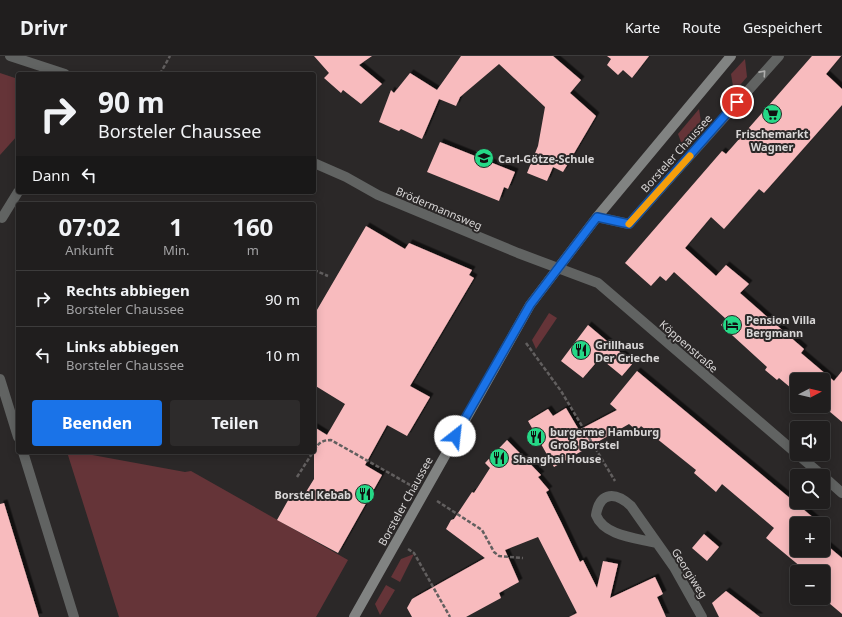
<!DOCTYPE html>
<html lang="de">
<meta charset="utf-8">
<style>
:root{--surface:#201e1e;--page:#2d2b2b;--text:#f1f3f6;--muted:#a2a2a4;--line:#3d3c3c;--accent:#1a73e8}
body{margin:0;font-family:"Noto Sans",sans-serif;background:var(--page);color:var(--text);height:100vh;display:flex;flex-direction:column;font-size:15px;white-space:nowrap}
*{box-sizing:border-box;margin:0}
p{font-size:13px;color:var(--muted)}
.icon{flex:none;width:22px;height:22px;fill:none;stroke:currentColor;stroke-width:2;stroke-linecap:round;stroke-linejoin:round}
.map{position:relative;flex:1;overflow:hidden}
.details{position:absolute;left:16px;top:146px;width:300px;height:252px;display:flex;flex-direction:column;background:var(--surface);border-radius:4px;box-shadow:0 2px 10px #0003,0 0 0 1px var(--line)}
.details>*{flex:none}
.hud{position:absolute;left:16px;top:16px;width:300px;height:122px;border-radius:4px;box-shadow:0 2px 10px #0003,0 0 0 1px var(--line);background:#201e1e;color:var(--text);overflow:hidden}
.needle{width:26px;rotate:83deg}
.buttons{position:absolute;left:790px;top:317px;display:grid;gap:8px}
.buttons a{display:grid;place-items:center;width:40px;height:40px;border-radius:4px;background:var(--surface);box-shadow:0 2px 10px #0003,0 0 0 1px var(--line);font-size:20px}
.pin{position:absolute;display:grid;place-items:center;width:34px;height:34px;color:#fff;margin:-17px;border:2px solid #fff;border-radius:50%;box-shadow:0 1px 4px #0007}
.me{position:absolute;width:44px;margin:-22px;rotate:29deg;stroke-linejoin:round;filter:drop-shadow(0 0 3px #0008)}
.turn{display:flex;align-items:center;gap:14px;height:84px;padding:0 16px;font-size:18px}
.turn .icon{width:52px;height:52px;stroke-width:2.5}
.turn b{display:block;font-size:28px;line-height:34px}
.then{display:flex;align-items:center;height:38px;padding:0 16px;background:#0003;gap:8px;font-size:15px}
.eta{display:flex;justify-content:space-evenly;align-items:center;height:68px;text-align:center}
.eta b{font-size:24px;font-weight:700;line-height:28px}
.button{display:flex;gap:8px;margin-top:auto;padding:8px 16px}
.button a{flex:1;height:46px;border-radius:4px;background:var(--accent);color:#fff;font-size:16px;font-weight:700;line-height:46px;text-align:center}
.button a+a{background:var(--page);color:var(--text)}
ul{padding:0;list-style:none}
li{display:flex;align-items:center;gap:12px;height:56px;padding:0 16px;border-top:1px solid var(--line)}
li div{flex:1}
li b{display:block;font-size:15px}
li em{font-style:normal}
header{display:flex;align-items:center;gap:24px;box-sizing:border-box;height:56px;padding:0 20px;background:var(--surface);border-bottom:1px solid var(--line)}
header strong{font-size:19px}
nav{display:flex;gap:22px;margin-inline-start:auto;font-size:14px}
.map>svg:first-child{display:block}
.green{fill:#653438}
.building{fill:#f8bbbe;filter:url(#shadow)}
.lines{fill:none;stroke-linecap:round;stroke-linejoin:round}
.path{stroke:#625f5f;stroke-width:2.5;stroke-dasharray:4 2;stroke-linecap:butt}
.lane{stroke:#616362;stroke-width:10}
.street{stroke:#616362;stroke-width:10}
.secondary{stroke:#818382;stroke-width:10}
.oneway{stroke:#aeaead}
.route-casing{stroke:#114b97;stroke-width:10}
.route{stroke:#1a73e8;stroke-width:7}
.slow{stroke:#f59e0b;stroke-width:7}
.labels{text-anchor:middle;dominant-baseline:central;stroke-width:4;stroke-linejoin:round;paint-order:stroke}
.poi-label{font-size:11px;font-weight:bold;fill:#d8d6d6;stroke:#2b2828;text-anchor:start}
.street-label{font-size:11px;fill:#d8d6d6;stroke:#2b2828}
</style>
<header>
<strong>Drivr</strong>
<nav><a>Karte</a><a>Route</a><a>Gespeichert</a></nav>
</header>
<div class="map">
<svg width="842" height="561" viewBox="0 0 842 561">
<defs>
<filter id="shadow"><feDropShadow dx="3.5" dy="-3.5" stdDeviation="0" flood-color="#0009"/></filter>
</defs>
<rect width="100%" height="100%" fill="#2b2828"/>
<g class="green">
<polygon points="745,3 747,21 734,36 731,18"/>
<polygon points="0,17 18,23 18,79 0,99"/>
<polygon points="699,53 702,72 684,94 678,78"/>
<polygon points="549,257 557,262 536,293 532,284"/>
<polygon points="67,396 76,396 185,416 191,415 348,504 316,561 119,561"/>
<polygon points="414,498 400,526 391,521 401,503"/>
<polygon points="386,529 395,534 380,559 375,548"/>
</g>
<g class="building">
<polygon points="314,0 372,0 359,9 382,28 361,48 343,34 341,37 324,22 329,17"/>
<polygon points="461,0 553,0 581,24 570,37 596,60 563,116 553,111 547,125 527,117 538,90 545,51 499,8 460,41 456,50 439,43 422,83 401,73 399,75 379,66 391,34 394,37 410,17 437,34"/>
<polygon points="607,0 649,0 632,22 623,14 618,19 607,9 611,3"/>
<polygon points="812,0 841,0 826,18 842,33 842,49 764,137 759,133 724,173 711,161 685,192 716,220 726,209 749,228 740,237 804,293 801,297 834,325 842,315 842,366 823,350 823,324 797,324 797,337 779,322 777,324 765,314 767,311 721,269 726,263 674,216 666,225 660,220 651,230 625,207 722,95 726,98"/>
<polygon points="440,86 515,116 508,133 504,131 499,145 427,116"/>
<polygon points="366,170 405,193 409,187 472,214 469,219 474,222 410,330 430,341 407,380 387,369 365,409 382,419 338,497 277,464 291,439 301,444 314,423 314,371 327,379 345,348 314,329 314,259"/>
<polygon points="588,269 633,307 622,320 600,302 583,322 561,305"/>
<polygon points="637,315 821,468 797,468 797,494 823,494 823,486 842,502 842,558 823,542 823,516 807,516 766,482 774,472 722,428 716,436 694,417 696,414 641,370 637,375 629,368 554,411 528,365 548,353 553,360 566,352 579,374 617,354 610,348"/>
<polygon points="507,384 541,419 538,421 549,434 546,436 561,466 580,506 583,504 597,532 603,505 618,508 610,542 655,521 663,538 657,541 666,561 569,561 577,557 538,481 505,494 519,526 499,537 501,542 466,561 412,561 407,552 412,543 485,502 446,473 451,464 454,463 472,436 474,437 490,412 485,407"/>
<polygon points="4,447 39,561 0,561 0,448"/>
<polygon points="704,478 719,491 707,505 692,492"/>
<polygon points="726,535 760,561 719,561 712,547"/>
</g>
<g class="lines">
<g class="path">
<polyline points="160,18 170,0"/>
<polyline points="314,214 328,220"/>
<polyline points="526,287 561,335 615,425"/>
<path d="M314,394c5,-7 8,-10 17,-10l81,46"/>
<polyline points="297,421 313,396"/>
<polyline points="437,445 482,474 494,496 499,500 523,502"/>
<polyline points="408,493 414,497 450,561"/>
</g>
<g class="lane">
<polyline points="2,162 18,136"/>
<polyline points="0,323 18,381"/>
<polyline points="23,396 74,561"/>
</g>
<g class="street">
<polyline points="10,0 65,18"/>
<polyline points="314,107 346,121 378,139 518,197 598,227 797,398"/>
<polyline points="597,161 629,168 779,0"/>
<polyline points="797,398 823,420"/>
<polyline points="823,420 842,437"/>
<path d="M656,487c-20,-5 -52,-7 -60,-28 4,-24 20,-23 35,-9l43,61 28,50"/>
</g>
<polyline class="secondary" points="354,561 530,249 597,161 731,0"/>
</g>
<defs><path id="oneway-chevron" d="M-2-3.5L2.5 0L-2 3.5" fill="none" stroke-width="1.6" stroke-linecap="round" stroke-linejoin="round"/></defs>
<use class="oneway" href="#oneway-chevron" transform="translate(763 17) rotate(-48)"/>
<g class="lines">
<g class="route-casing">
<polyline id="route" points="455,380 530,249 597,161 629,168 737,46"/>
</g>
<use href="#route" class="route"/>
<polyline class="slow" points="629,168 690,100"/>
</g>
<defs>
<g id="supermarket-disc" transform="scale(1)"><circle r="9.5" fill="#25d886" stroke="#2b2828"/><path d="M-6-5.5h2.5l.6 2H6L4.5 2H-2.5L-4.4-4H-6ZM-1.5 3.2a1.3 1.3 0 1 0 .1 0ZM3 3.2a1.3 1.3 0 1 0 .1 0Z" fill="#111"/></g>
<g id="school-disc" transform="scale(1)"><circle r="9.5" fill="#25d886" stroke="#2b2828"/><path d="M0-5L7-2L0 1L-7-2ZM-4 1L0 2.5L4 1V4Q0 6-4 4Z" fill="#111"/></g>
<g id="hotel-disc" transform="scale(1)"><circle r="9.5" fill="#25d886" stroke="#2b2828"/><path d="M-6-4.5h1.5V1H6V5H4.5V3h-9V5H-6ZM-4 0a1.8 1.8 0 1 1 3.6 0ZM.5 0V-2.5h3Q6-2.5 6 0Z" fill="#111"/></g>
<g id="restaurant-disc" transform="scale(1)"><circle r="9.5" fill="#25d886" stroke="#2b2828"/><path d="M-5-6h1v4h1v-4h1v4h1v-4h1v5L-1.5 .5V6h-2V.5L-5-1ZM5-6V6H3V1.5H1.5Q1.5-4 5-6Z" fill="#111"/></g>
</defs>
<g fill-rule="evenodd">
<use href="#supermarket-disc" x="772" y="58"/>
<use href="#school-disc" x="484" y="102"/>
<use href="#hotel-disc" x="732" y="269"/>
<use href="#restaurant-disc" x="581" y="294"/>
<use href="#restaurant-disc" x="536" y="381"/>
<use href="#restaurant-disc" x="499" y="402"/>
<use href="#restaurant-disc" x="365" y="438"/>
</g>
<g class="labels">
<g class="poi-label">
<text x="772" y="77" text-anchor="middle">Frischemarkt<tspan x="772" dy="13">Wagner</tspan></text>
<text x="498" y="102">Carl-Götze-Schule</text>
<text x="746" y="263">Pension Villa<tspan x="746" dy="13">Bergmann</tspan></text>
<text x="595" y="288">Grillhaus<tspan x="595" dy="13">Der Grieche</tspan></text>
<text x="550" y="375">burgerme Hamburg<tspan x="550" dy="13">Groß Borstel</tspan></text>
<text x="513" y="402">Shanghai House</text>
<text x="351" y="438" text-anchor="end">Borstel Kebab</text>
</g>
<g class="street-label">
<text transform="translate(676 97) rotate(-48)">Borsteler Chaussee</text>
<text transform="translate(439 152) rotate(23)">Brödermannsweg</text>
<text transform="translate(689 290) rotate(41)">Köppenstraße</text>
<text transform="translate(405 445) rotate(-61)">Borsteler Chaussee</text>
<text transform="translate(690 517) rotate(58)">Georgiweg</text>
</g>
</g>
</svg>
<div class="buttons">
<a><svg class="needle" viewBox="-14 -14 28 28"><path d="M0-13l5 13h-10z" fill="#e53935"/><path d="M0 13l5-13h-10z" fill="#a2a2a4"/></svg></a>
<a><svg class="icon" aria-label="sound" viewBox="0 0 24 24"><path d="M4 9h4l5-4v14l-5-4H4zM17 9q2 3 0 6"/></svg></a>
<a><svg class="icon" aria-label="search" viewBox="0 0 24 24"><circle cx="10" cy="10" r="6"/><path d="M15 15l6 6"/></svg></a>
<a>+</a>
<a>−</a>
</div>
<div class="pin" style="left:737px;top:46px;background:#d93025"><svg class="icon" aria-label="arrive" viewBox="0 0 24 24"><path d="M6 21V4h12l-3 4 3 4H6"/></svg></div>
<svg class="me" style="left:455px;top:380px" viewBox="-20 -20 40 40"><circle r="19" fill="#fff"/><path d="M0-13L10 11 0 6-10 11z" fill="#1a73e8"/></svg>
<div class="hud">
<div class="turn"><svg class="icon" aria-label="right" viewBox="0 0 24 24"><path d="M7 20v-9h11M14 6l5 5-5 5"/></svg><div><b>90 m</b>Borsteler Chaussee</div></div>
<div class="then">Dann<svg class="icon" aria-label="left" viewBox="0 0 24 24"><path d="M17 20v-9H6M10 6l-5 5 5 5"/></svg></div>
</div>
<section class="details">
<div class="eta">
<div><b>07:02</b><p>Ankunft</p></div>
<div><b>1</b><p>Min.</p></div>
<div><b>160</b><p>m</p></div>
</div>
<ul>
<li><svg class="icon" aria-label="right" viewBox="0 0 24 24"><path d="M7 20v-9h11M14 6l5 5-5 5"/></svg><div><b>Rechts abbiegen</b><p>Borsteler Chaussee</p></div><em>90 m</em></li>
<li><svg class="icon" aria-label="left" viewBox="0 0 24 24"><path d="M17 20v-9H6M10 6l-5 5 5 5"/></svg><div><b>Links abbiegen</b><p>Borsteler Chaussee</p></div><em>10 m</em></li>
</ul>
<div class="button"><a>Beenden</a><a>Teilen</a></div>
</section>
</div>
